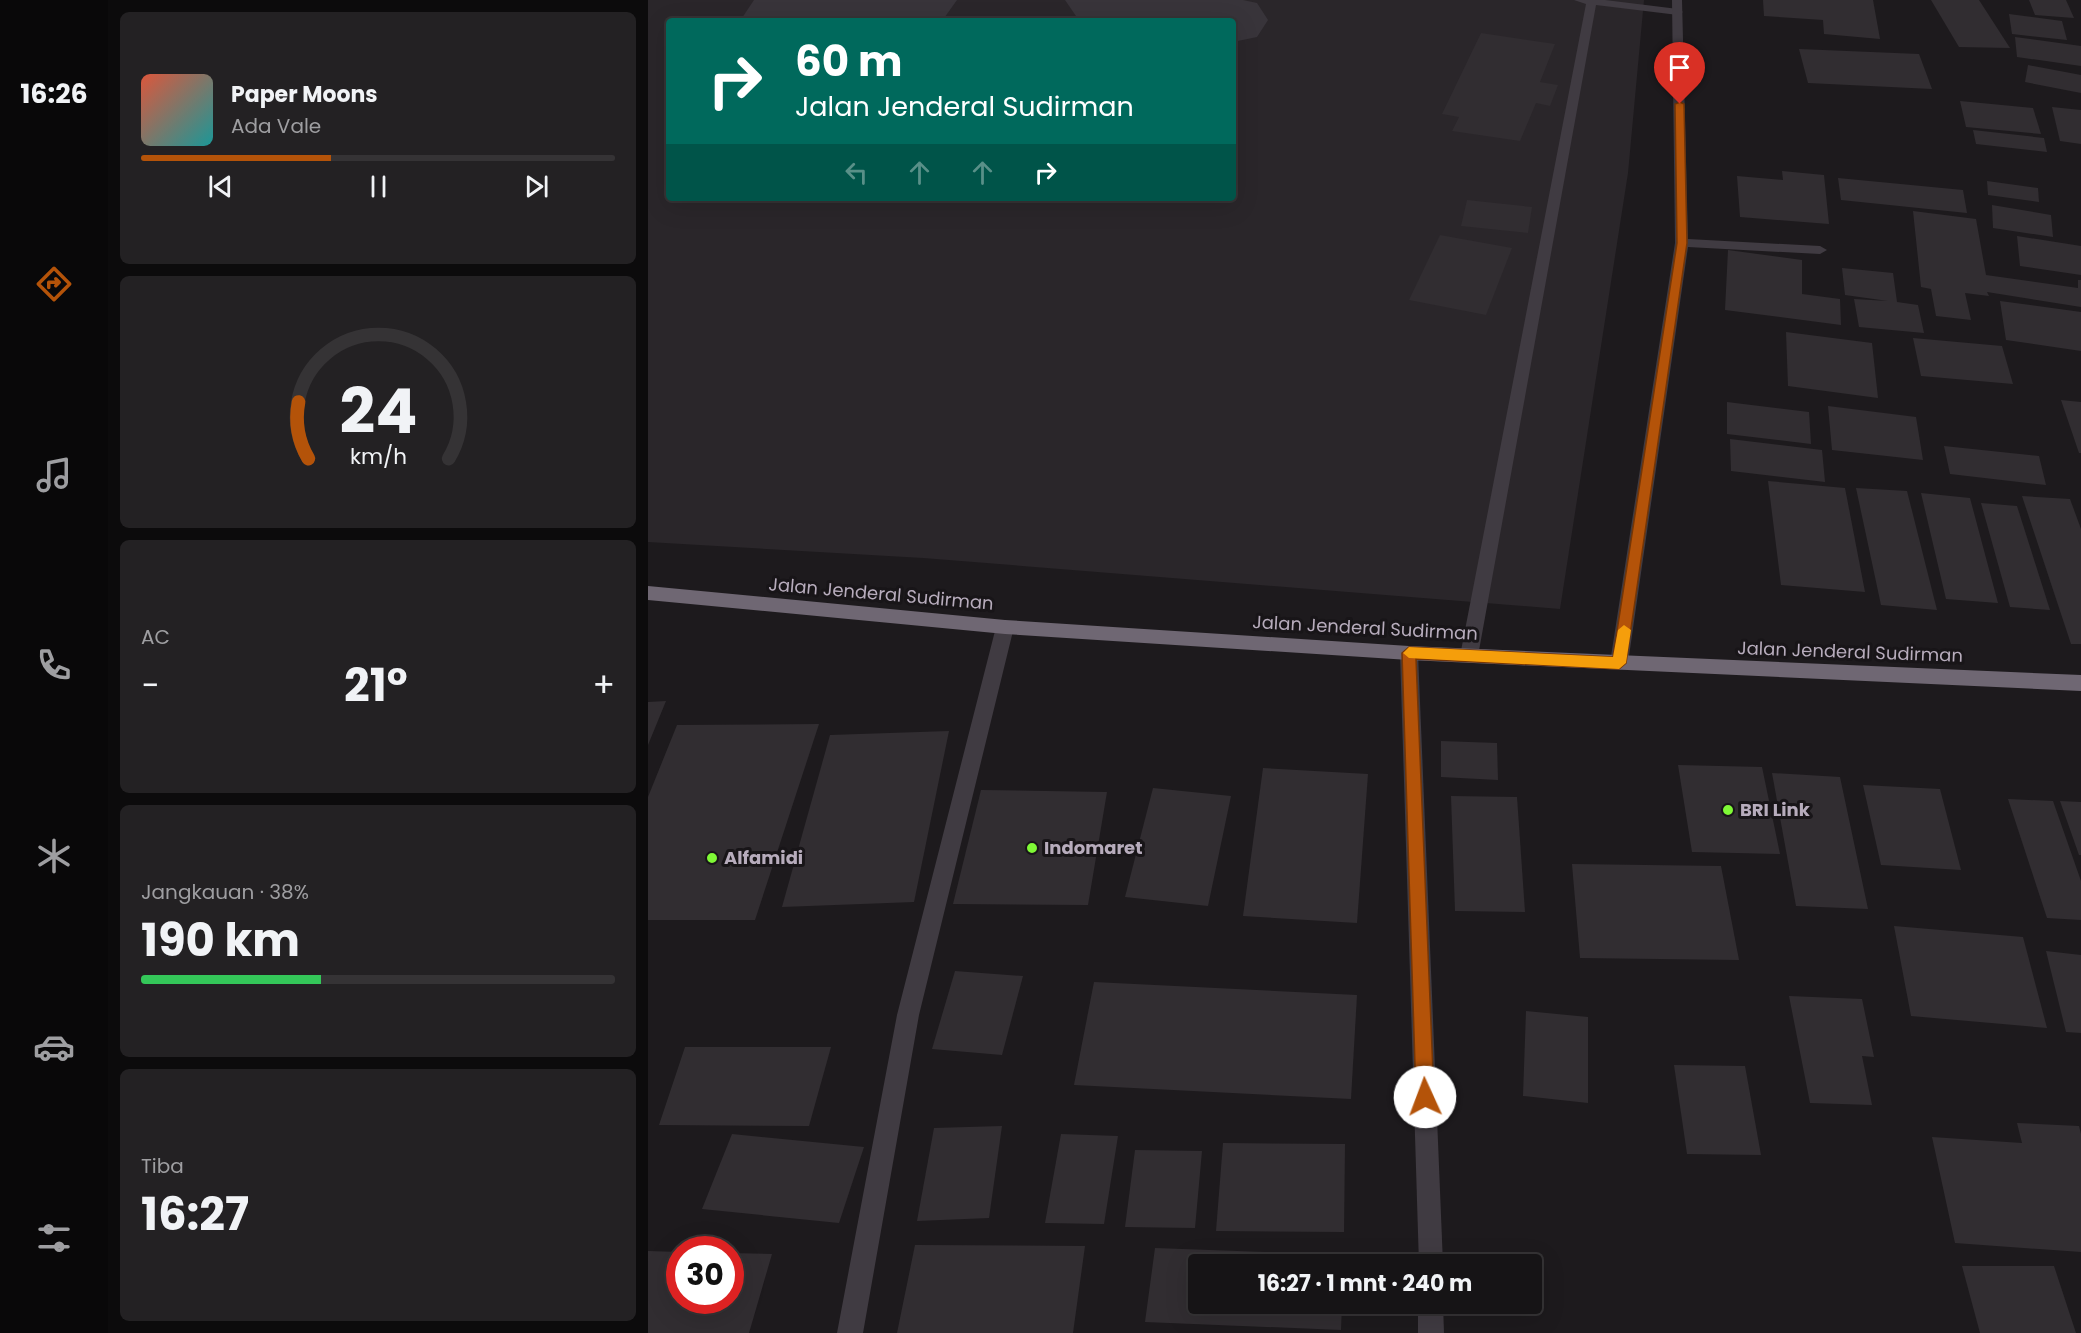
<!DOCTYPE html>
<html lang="id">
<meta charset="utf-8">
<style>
:root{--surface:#161416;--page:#232123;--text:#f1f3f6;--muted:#9e9ea1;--line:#353335;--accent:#b45309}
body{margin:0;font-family:Poppins,sans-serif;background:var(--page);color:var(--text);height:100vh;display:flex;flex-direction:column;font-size:22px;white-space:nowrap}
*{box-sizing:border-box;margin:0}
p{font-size:20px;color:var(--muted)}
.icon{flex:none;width:33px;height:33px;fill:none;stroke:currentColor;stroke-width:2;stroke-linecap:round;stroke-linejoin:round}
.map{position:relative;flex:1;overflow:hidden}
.details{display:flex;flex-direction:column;gap:12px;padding:12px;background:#0c0b0c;width:540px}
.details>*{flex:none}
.banner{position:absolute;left:18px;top:18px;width:570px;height:183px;border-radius:6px;box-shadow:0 6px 24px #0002,0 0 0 2px var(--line);background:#00695c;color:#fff;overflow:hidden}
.speed{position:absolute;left:18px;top:1236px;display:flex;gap:12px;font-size:30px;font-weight:700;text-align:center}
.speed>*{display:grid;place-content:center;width:78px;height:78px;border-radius:50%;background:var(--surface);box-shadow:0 6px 24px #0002,0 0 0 2px var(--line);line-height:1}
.speed .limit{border:9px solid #d22;background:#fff;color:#111}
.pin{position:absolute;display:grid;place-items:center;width:51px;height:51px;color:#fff;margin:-62px -26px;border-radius:50% 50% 50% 0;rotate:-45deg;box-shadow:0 0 6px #0007}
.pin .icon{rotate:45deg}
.me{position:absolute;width:66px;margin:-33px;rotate:358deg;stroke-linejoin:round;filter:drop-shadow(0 0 4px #0008)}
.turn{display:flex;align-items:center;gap:21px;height:126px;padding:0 30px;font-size:27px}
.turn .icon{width:78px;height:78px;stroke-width:2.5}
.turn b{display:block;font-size:42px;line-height:51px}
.lanes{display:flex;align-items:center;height:57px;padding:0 30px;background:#0003;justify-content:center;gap:30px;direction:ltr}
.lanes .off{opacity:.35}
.big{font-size:45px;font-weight:700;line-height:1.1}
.details .tile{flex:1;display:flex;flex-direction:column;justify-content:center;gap:9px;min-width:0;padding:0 21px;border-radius:9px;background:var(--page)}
.details .dial{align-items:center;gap:0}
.dial svg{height:156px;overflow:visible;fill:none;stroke:var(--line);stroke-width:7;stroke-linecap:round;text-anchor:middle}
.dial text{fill:var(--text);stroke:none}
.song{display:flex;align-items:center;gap:18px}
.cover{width:72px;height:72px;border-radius:9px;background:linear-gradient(135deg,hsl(10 70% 55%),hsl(180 70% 35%))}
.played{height:6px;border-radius:3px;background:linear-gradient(90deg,var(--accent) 40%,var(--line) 40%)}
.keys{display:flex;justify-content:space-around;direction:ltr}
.heat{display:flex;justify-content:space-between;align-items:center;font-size:33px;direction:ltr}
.charge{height:9px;border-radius:4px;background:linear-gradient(90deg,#34c759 38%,var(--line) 0)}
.trip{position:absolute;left:540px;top:1254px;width:354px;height:60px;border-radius:6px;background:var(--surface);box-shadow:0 6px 24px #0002,0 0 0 2px var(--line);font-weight:700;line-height:60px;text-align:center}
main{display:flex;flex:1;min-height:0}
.dock{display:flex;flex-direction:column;width:108px;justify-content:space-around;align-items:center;background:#090809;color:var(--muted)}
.dock .icon{width:42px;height:42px}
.dock .on{color:var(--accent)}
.dock b{font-size:27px;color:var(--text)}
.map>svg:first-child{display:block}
.built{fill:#2a262a;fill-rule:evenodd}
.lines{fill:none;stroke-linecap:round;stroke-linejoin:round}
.taxiway{fill:#38343a;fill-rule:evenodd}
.runway{fill:#38343a;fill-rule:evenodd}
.building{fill:#312d31}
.lane{fill:#403b42;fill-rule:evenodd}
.street{fill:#403b42;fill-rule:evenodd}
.highway{fill:#6f6773;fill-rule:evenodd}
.route{fill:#b45309;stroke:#753606;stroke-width:1.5}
.slow{fill:#f59e0b}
.poi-dot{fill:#7ff936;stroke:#181518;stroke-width:2}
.labels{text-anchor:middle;stroke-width:6;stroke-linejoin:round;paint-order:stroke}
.street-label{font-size:18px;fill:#b7acbc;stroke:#181518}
.poi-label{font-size:18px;font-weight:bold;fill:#b7acbc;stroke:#181518;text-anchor:start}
</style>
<main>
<nav class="dock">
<b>16:26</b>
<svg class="icon on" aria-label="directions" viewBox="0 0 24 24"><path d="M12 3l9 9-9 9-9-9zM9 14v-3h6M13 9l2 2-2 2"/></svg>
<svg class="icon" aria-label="music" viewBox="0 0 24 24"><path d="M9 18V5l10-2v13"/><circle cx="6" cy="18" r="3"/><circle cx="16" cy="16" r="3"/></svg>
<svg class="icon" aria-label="phone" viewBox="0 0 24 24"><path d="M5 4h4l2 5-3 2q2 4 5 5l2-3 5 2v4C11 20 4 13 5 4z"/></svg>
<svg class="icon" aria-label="climate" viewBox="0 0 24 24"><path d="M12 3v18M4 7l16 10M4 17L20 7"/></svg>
<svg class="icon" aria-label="car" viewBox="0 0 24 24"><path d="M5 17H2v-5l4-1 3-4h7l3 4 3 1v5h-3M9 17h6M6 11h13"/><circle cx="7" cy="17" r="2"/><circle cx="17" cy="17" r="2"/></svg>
<svg class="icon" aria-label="filters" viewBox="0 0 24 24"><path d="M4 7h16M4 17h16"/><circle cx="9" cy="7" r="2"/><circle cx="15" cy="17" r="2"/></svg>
</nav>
<section class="details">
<div class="tile">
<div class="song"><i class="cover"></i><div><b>Paper Moons</b><p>Ada Vale</p></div></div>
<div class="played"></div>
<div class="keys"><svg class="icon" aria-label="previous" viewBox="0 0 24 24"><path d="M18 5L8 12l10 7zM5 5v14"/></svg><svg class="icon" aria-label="pause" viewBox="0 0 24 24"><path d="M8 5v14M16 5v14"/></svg><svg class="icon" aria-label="next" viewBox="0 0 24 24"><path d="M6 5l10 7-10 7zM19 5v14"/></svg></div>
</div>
<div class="tile dial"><svg viewBox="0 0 100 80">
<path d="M14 69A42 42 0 1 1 86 69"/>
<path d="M14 69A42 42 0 0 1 9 40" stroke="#b45309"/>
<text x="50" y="56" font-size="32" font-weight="700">24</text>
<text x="50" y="72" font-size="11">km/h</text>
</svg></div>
<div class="tile"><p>AC</p>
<div class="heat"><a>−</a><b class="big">21°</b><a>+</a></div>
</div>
<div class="tile"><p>Jangkauan · 38%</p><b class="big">190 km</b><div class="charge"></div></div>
<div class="tile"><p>Tiba</p><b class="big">16:27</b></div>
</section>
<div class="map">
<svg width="1433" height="1333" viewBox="0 0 1433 1333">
<rect width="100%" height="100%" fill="#1d1a1d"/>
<!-- built -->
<path class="built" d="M0,0h996l-16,173 -68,436 -637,-51 -275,-16zM21,21h564v177h-564z"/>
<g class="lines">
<!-- taxiway -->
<path class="taxiway" d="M417,0h178l14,3 11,17 -11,17 -24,5v-21h-138l-19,-5z"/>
<!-- runway -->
<path class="runway" d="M106,0h203l-15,21h-202z"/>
</g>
<!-- building -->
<g class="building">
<path d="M1115,0h110l7,39 -56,-5 -1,-14 -59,-4z"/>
<path d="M1283,0h48l31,48 -51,-1z"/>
<path d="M1381,0h37l8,18 -39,-3z"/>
<path d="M1361,14l53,7 5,19 -55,-6z"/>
<path d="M833,33l74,11 -15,38 18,3 -8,21 -14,-3 -16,38 -68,-10 7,-14 -17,-3z"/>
<path d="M1367,37l66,9v20l-64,-9z"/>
<path d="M1151,49l120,5 13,35 -124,-6z"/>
<path d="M1380,65l53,10v18l-56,-11z"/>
<path d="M1312,101l73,7 8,26 -75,-7z"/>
<path d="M1404,107l29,3v34l-21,-3z"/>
<path d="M1325,130l71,8 3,14 -71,-8z"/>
<path d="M1134,171l42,4 5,49 -89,-7 -3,-41 46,4z"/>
<path d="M1190,178l125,12 4,23 -126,-13z"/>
<path d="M1339,181l51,7 1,14 -51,-7z"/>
<path d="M819,200l65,7 -4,26 -67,-7z"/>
<path d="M1344,205l59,10 2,22 -60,-9z"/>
<path d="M1265,211l63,8 10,56 92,13v-8h3v27l-94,-15 2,4 -24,-3 6,27 -35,-4 -5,-27 -10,-2z"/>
<path d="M792,235l72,13 -26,67 -77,-15z"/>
<path d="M1369,236l64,10v29l-61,-9z"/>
<path d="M1080,250l74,10v34l38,5 1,26 -116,-15z"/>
<path d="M1194,268l51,5 4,29 21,3 6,28 -65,-6 -5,-28 34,2 -43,-6z"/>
<path d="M1352,301l81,11v39l-75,-11z"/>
<path d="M1138,332l86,11 6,55 -90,-12z"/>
<path d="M1265,338l89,8 11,38 -92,-8z"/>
<path d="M1413,400l20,2v51h-2z"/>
<path d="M1079,402l82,10 2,32 -84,-10z"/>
<path d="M1180,406l88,11 7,43 -91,-10z"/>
<path d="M1082,439l92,11 3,32 -94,-11z"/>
<path d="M1296,446l95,10 7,29 -96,-11z"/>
<path d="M1120,481l77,7 20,104 -84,-7z"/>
<path d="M1208,488l51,3 30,119 -56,-5z"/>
<path d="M1273,493l49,5 28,105 -52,-4z"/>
<path d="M1374,496l48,3 11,30v115h-10z"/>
<path d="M1333,503l36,3 33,104 -40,-3z"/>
<path d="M18,701l-18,44v-43z"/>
<path d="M171,724l-64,196h-107v-123l29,-72z"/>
<path d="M301,731l-35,171 -132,5 48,-172z"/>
<path d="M793,741l56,2 1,37 -57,-3z"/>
<path d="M1030,765l84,2 18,87 -88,-2z"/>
<path d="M615,768l105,6 -11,149 -114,-7z"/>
<path d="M1124,773l68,4 28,132 -72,-3z"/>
<path d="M1215,785l77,4 21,81 -80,-5z"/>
<path d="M505,788l78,8 -23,110 -83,-9z"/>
<path d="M333,790l126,2 -19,113 -135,-1z"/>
<path d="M803,796l66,1 8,115 -70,-1z"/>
<path d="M1360,799l45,2 28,80v39l-34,-2z"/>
<path d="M1412,801l21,1v53h-2z"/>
<path d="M924,864l149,2 18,94 -159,-2z"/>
<path d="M1246,926l129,11 24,91 -136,-12z"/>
<path d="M1398,951l35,4v78l-15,-1z"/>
<path d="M307,971l68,5 -21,79 -70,-6z"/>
<path d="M446,982l263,13 -6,104 -277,-14z"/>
<path d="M1141,996l73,3 12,58 -12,-1 10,49 -62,-2z"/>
<path d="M878,1011l62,6v86l-65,-7z"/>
<path d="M37,1047h146l-22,79 -150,-1z"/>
<path d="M1026,1065l71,1 16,89 -74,-1z"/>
<path d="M1369,1123l62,3 2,8v118l-126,-9 -23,-106 90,6z"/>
<path d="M354,1126l-13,92 -72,3 17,-93z"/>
<path d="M84,1134l132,13 -25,76 -137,-14z"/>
<path d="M413,1134l57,2 -14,88 -59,-1z"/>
<path d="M575,1143l122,1 -1,88 -128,-1z"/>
<path d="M487,1150l67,1 -7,77 -70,-1z"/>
<path d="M267,1245l170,1 -12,87h-176z"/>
<path d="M507,1248l189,7 -1,9h-145v40h144l-1,26 -196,-8z"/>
<path d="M0,1251l32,1v48h50v-47l42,1 -23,79h-101z"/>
<path d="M1314,1266h92l22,67h-96z"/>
</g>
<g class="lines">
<!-- lane -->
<path class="lane" d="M926,0h31l73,9 5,3 -5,3 -82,-10 -118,651 -3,5 -6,2 -6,-2 -3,-5 126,-652z"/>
<!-- street -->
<g class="street">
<path d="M1024,0h10l6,239 132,7 7,4 -7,4 -132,-7 -60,416 -3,5 -6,2 -6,-2 -3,-5 65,-420z"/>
<path d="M357,620l6,2 3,5 -95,388 -56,318h-26l60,-318 99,-388 3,-5z"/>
<path d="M761,646l6,2 3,5 25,611h-24l-19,-611 3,-5z"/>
<path d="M770,1304h25l1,29h-26z"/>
</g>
<!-- highway -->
<path class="highway" d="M0,586l357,34 404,26 672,29v16l-672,-31 -404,-26 -357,-34z"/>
</g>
<!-- route -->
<path class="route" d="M1032,102l4,2 3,139 -61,420 -7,6 -203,-10 18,438 -3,6 -6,3 -6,-3 -3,-6 -14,-444 7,-6 204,10 64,-414 -2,-139z"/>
<!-- slow -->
<path class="slow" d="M976,625l7,5 -5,33 -7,6 -210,-11 -6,-5 6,-6 204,10 5,-27z"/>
<!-- markers -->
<g class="poi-dot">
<circle cx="1080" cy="810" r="6"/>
<circle cx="384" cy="848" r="6"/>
<circle cx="64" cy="858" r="6"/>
</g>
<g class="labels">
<!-- street labels -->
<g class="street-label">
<text transform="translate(233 594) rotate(5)" y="6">Jalan Jenderal Sudirman</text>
<text transform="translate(717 628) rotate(3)" y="6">Jalan Jenderal Sudirman</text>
<text transform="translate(1202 652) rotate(2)" y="6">Jalan Jenderal Sudirman</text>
</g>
<!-- poi labels -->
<g class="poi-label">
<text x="1092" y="816">BRI Link</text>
<text x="396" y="854">Indomaret</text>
<text x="76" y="864">Alfamidi</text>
</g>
</g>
</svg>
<div class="speed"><div class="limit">30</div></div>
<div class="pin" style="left:1032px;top:104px;background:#d93025"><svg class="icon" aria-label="arrive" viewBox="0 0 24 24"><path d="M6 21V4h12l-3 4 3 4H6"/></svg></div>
<svg class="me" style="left:777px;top:1097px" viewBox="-20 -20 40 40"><circle r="19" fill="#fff"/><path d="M0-13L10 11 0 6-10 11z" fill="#b45309"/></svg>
<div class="trip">16:27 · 1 mnt · 240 m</div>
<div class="banner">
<div class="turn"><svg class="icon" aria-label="right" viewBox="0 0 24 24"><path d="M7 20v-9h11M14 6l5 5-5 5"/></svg><div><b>60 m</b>Jalan Jenderal Sudirman</div></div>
<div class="lanes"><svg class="icon off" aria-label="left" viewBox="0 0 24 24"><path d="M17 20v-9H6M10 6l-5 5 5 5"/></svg><svg class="icon off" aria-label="ahead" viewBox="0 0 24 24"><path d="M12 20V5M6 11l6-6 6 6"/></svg><svg class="icon off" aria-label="ahead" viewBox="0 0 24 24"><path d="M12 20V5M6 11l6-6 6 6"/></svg><svg class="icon" aria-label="right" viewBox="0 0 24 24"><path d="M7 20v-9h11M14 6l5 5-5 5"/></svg></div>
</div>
</div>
</main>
